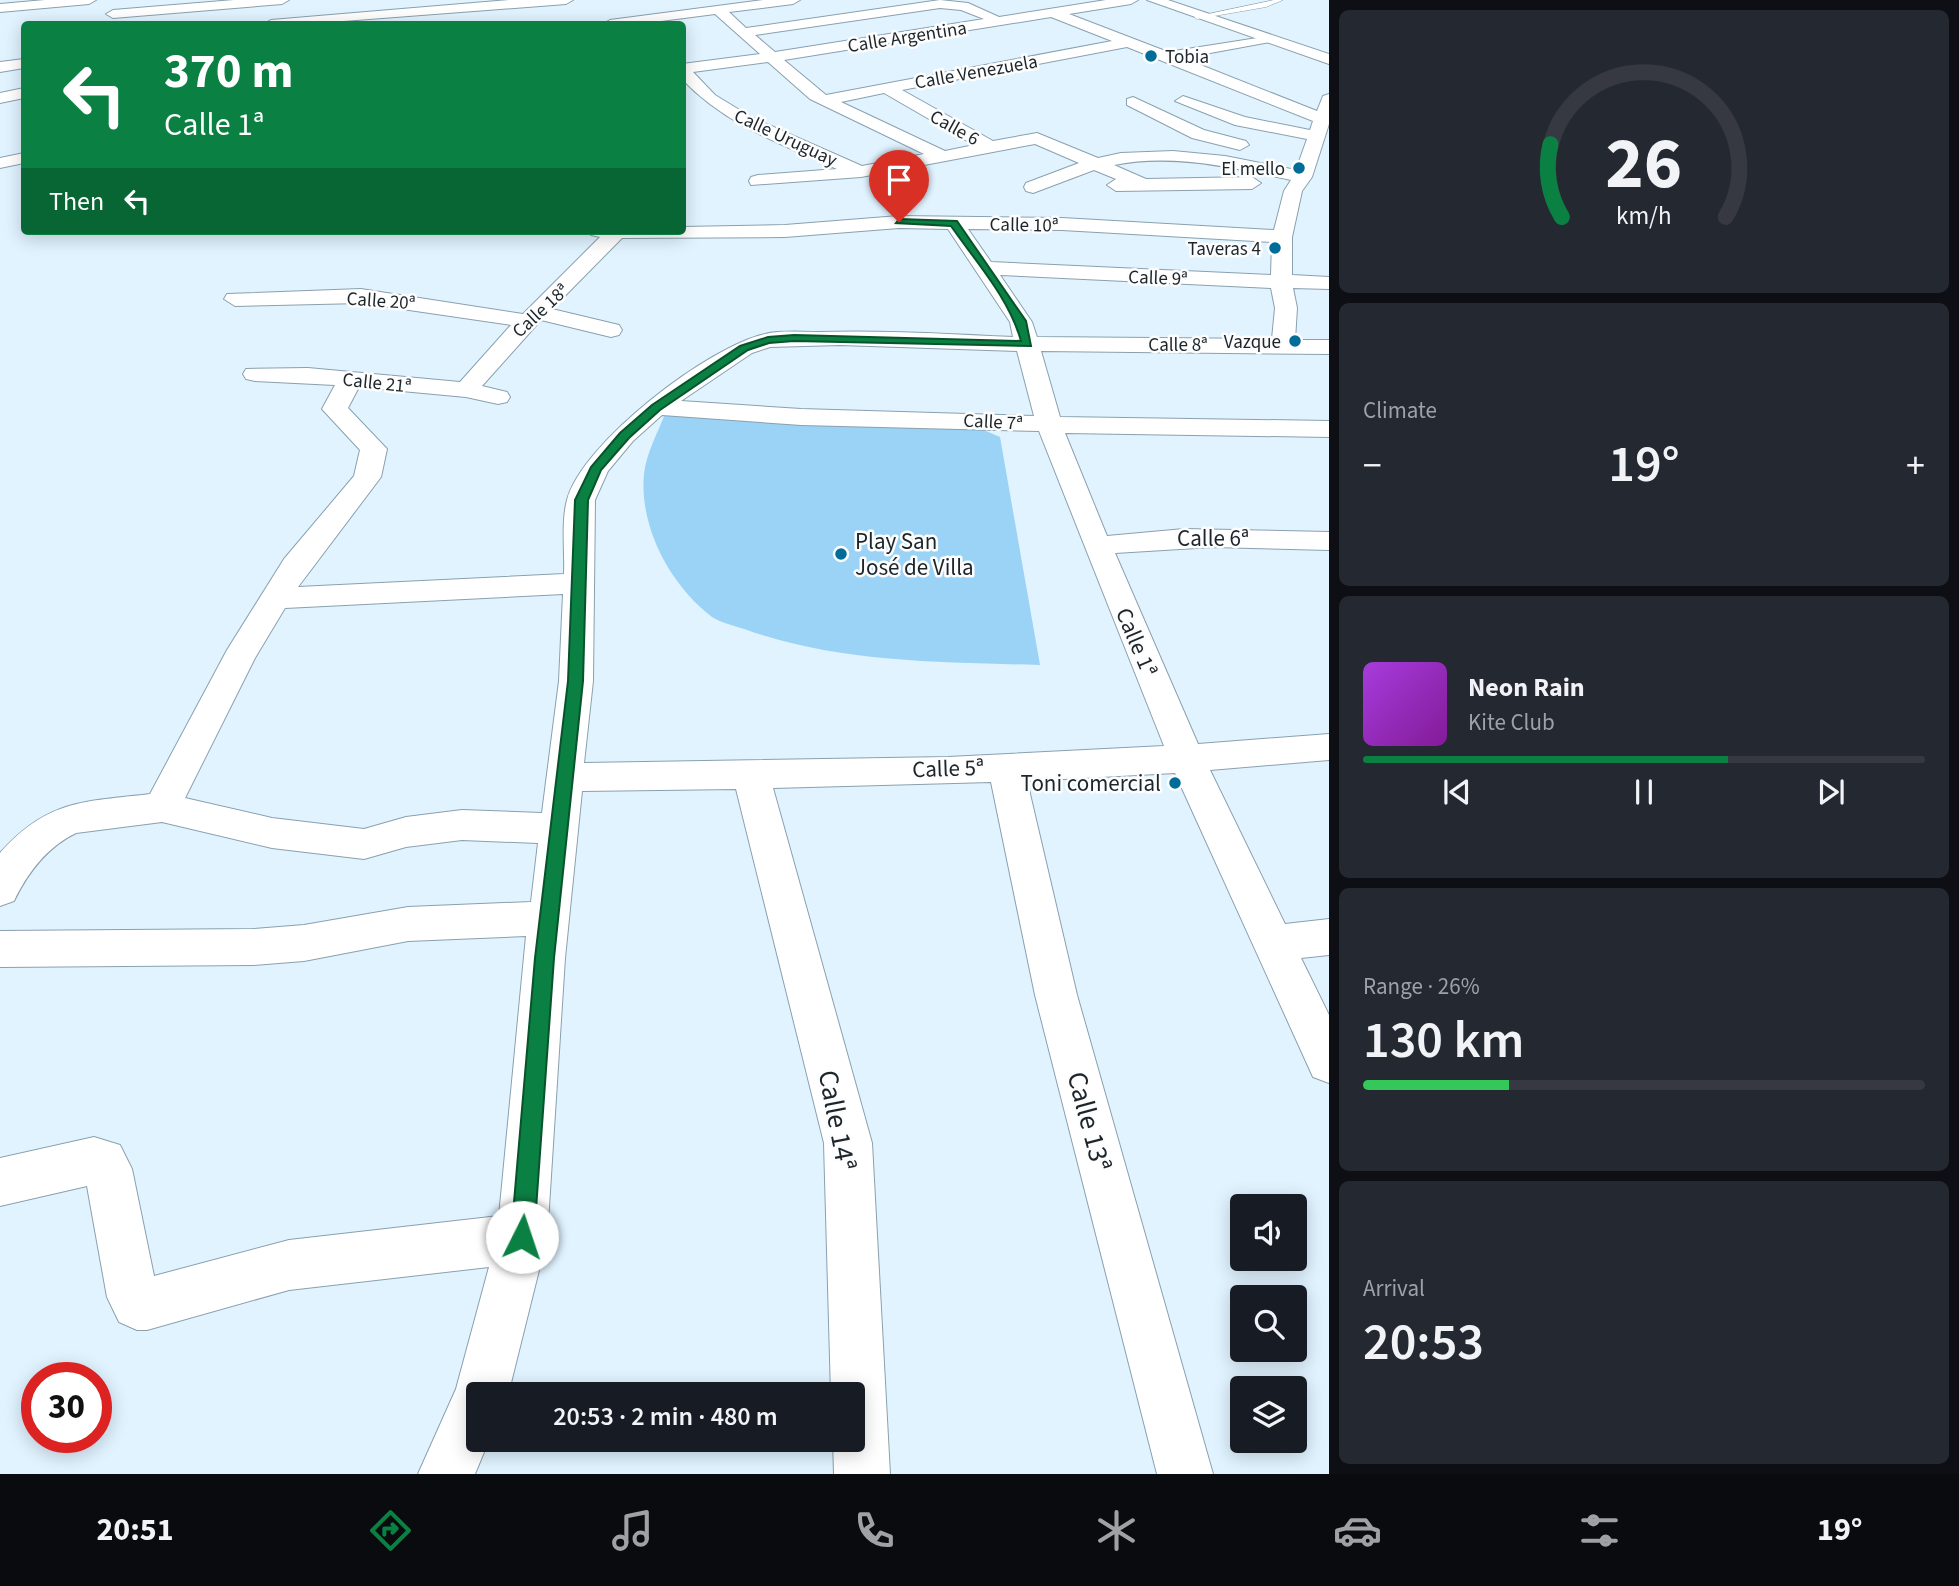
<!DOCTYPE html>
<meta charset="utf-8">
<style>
:root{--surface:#171b24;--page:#242831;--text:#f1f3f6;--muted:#9ea1a6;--line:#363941;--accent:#0b8043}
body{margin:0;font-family:"Source Sans 3",sans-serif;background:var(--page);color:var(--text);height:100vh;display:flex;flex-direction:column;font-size:26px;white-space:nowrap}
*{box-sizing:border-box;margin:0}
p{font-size:23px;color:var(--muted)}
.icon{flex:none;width:38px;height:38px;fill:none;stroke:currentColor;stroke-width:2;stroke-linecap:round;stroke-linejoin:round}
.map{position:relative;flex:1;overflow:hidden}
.sheet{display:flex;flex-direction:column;gap:10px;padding:10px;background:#0d0f14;width:630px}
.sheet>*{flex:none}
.banner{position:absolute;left:21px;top:21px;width:665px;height:214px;border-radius:7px;box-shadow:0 4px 18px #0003;background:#0b8043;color:#fff;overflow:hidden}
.fabs{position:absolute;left:1230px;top:1194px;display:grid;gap:14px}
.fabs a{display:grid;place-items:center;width:77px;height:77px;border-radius:7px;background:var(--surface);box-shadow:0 4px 18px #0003;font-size:35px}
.speed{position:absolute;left:21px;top:1362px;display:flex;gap:14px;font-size:35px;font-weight:700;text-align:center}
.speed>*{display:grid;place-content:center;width:91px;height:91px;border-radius:50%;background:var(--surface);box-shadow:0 4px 18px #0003;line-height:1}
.speed .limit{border:10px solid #d22;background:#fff;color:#111}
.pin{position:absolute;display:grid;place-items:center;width:60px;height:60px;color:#fff;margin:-72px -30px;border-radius:50% 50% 50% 0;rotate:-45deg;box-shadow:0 0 7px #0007}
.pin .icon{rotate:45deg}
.me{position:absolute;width:77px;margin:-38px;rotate:4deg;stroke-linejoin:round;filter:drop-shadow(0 0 5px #0008)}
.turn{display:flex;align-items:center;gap:24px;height:147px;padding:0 28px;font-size:32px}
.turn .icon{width:91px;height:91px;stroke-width:2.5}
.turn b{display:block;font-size:49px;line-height:60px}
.then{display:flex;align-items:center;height:66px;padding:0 28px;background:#0003;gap:14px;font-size:26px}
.big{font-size:52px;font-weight:600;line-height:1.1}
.sheet .card{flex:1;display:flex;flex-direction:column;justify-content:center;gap:10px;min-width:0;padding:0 24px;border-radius:10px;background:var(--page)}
.sheet .dial{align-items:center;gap:0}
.dial svg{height:182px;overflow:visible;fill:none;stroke:var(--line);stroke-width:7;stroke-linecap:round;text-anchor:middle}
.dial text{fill:var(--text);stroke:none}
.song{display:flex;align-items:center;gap:21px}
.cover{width:84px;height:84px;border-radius:10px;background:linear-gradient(135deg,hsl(280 70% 55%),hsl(290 70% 35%))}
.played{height:7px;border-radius:4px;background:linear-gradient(90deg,var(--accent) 65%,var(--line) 65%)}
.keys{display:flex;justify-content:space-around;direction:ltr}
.heat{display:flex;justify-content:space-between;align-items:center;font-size:38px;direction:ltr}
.charge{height:10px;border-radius:5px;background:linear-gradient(90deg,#34c759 26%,var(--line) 0)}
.trip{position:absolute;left:466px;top:1382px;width:399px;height:70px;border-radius:7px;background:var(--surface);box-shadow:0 4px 18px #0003;font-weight:600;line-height:70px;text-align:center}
.menu{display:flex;height:112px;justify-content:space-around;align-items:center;background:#090b0e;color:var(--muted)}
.menu .icon{width:49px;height:49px}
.menu .selected{color:var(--accent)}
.menu b{font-size:32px;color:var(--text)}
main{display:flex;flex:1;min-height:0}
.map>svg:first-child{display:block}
.green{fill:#9bd3f6}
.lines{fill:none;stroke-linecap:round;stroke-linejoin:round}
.lane-casing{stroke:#8aa0ae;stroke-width:1}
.street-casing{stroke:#8aa0ae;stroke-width:2}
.primary-casing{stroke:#8aa0ae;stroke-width:2}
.lane{fill:#fff;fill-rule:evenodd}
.street{fill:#fff;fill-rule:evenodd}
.primary{fill:#fff;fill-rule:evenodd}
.route{fill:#0b8043;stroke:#07532c;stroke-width:2}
.poi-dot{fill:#006c98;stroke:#fdfdfd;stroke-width:2.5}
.labels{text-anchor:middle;stroke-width:5;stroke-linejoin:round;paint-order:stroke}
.far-street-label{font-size:19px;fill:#1c252a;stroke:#fdfdfd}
.far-poi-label{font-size:19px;fill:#1c252a;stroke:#fdfdfd;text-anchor:end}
.street-label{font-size:23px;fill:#1c252a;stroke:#fdfdfd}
.poi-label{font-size:23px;fill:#1c252a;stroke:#fdfdfd;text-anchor:start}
.near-street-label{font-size:28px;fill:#1c252a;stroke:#fdfdfd}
</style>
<main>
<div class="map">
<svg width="1329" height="1474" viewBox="0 0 1329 1474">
<rect width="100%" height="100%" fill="#e0f3ff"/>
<!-- green -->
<path class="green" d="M665,414l314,14 21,9 40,228c-98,-3 -199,-2 -293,-35 -11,-4 -26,-7 -35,-13 -42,-32 -73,-90 -68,-143 2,-20 14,-42 21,-60z"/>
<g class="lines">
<defs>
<path id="lane" d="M1274,0h9l-17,7 -69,12 -3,-2z"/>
<g id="street">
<path d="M45,0h51l-7,4 -89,8v-8z"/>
<path d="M234,0h55l-7,4 -169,14 -7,-4 7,-4z"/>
<path d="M509,0h64l-7,4 -262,20h-40l7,-4z"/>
<path d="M763,0h37l-7,4 -64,8 17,16 194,-28 28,3 31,14 107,-17h32l-7,4 -62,10 99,38 102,-16v6l-87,16 134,53 6,-15 6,-2v30l-17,53 -10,14 -10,46v38l37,2v12l-36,-1 4,20 -2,32h34v14l-288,-3 19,66 269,4v16l-264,-4 42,103 77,-7 145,3v18l-116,-3 -98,6 83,191 131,-10v26l-119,10 75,154 44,-5v36l-28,3 28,57v68l-16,-6 -138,-304 -148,8 50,214 136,479h-56l-122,-479 -44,-213 -218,6 99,355 18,331h-56l-1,-34h19v-45h-21l-7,-252 -88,-354 -154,2 -17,167 -18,280 -39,157h-30v45h11l-14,34h-57l38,-85 33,-122 -200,23 -142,40h-10l-18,-8 -12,-25 -20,-111 -87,20v-48l94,-21 26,8 12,24 22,107 135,-36 210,-24 27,-280 -118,5 -104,20 -51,4 -253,2v-36l253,-2 51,-4 104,-18 123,-5 7,-59 -76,-3 -56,7 -42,12 -92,-11 -110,-26 -86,11c-29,14 -48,39 -62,68l-14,5v-53c48,-54 84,-51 150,-59l77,-144 57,-91 70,-83 6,-26 -38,-41 13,-24 -80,-4 -9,-2 -3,-5 3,-5 62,-1 152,14 51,-57 -150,-22 -126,3 -11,-7 3,-5 134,-5 162,25 77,-77 -9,-2 -3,-4h94v-4l103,-2 114,-9 163,2 212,12 10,-39 7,-11c-57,-12 -118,-27 -177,-15l32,14 106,-2 9,6 -9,6 -136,2 -9,-6 9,-6 -22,-9 -61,23 -7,-2 -2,-4 2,-4 53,-20 -44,-19 -174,33 -110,8 -2,-4 2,-4 7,-2 79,-6c-56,-25 -113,-45 -155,-90v-15l78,-10 -45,-40 -77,10h-35l7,-4zM940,8l21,2 23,9 -209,33 -20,-17zM1051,17l61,24 -286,54 -42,-35zM1127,47l186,74 -3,9 -65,-13 -62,-21 -8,5 60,24 72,14 -11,31 -71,-14 -52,-5 -52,2 -23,5 -61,-25 -44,8 -91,-51zM768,62l42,37 114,55 -62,12 -111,-49 -36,-22 -22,-23zM884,93l90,52 -29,6 -104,-49zM899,228l49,1 62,93 3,15c-65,-3 -130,-7 -195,-5 -18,0 -37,-2 -53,2 -56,12 -183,109 -198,166 -6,22 -2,51 -3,74l-266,13 83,-110 6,-28 -39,-41 11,-21 107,10 32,7 9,-2 3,-5 -3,-5 -25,-6 59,-66 70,17 8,-2 3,-5 -3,-5 -67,-16 70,-71 163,-1zM968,229l94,1 210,12 -1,33 -280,-13zM1000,275l271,13 4,20 -3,31 -235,-2 -5,-15zM840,345l177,6 17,65 -233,-7 -120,-8 71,-48 18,-6zM662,415l139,10 238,6 125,315 -216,11 -364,6 9,-82 2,-181 13,-29 25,-30zM563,594l-4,87 -17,132 -80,-3 -56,7 -42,12 -92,-11 -87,-20 70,-140 30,-50z"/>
<path d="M24,59v9l-24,4v-10z"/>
<path d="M24,88v10l-24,5v-10z"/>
<path d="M1133,97l71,33 42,11 3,4 -9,5 -48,-12 -65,-33v-6z"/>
<path d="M24,153v10l-24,5v-10z"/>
</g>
<path id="primary" d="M1147,0h21l161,54v10z"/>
</defs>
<!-- lane casing -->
<use href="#lane" class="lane-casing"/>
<!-- street casing -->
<use href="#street" class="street-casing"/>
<!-- primary casing -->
<use href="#primary" class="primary-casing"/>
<!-- lane -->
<use href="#lane" class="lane"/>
<!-- street -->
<use href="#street" class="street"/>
<!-- primary -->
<use href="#primary" class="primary"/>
</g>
<!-- route -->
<path class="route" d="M899,219l58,2 69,100 5,25 -237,-5 -25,2 -21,7 -88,60 -31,28 -28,32 -13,30 -5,181 -29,277 -20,279 -4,8 -8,4 -8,-4 -3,-8 24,-279 33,-277 7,-181 16,-33 29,-34 32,-28 88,-59 28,-9 26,-2 227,6c-12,-43 -45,-79 -70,-115l-55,-3z"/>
<!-- markers -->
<g class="poi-dot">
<circle cx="1151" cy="56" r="7"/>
<circle cx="1299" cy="168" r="7"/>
<circle cx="1275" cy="248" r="7"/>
<circle cx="1295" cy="341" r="7"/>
<circle cx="841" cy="554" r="7"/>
<circle cx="1175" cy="783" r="7"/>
</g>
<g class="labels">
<!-- far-street labels -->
<g class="far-street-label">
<text transform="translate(907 36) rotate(-9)" y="7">Calle Argentina</text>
<text transform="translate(976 71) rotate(-10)" y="7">Calle Venezuela</text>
<text transform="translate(955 127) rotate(29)" y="7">Calle 6</text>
<text transform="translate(786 137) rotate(25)" y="7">Calle Uruguay</text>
<text transform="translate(1024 224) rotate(1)" y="7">Calle 10ª</text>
<text transform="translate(1158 277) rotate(2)" y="7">Calle 9ª</text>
<text transform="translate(381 300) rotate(4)" y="7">Calle 20ª</text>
<text transform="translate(540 310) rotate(-43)" y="7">Calle 18ª</text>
<text x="1178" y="351">Calle 8ª</text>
<text transform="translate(377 382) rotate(6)" y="7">Calle 21ª</text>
<text transform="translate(993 421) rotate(3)" y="7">Calle 7ª</text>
</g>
<!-- far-poi labels -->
<g class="far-poi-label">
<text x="1165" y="63" text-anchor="start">Tobia</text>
<text x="1285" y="175">El mello</text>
<text x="1261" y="255">Taveras 4</text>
<text x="1281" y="348">Vazque</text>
</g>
<!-- street labels -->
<g class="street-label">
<text x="1213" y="546">Calle 6ª</text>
<text transform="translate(1137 642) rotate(67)" y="8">Calle 1ª</text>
<text transform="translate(948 768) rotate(-2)" y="8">Calle 5ª</text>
</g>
<!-- poi labels -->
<g class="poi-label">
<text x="855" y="549">Play San<tspan x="855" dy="26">José de Villa</tspan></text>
<text x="1161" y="791" text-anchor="end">Toni comercial</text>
</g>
<!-- near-street labels -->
<g class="near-street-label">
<text transform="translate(838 1120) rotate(79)" y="10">Calle 14ª</text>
<text transform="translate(1090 1121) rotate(75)" y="10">Calle 13ª</text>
</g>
</g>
</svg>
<div class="fabs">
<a><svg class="icon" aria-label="sound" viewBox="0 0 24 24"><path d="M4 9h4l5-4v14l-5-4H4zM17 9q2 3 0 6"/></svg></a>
<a><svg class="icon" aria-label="search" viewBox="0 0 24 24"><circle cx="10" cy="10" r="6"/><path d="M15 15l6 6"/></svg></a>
<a><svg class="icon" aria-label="layers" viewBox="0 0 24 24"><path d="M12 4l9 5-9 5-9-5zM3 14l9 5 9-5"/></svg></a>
</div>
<div class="speed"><div class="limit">30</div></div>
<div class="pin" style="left:899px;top:222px;background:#d93025"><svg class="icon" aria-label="arrive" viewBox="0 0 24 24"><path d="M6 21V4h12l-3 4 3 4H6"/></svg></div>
<svg class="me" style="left:522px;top:1237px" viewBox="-20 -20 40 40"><circle r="19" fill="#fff"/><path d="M0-13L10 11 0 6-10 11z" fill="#0b8043"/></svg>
<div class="trip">20:53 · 2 min · 480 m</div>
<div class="banner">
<div class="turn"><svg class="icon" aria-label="left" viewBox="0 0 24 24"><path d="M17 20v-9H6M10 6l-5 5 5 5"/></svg><div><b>370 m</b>Calle 1ª</div></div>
<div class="then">Then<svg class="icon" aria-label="left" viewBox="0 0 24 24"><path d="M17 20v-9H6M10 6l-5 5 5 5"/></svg></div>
</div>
</div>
<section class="sheet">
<div class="card dial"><svg viewBox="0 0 100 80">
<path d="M14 69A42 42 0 1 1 86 69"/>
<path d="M14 69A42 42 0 0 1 9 37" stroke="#0b8043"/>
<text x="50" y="56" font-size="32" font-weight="700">26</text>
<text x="50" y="72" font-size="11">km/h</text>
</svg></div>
<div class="card"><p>Climate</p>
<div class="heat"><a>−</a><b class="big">19°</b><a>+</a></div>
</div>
<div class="card">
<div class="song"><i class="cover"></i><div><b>Neon Rain</b><p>Kite Club</p></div></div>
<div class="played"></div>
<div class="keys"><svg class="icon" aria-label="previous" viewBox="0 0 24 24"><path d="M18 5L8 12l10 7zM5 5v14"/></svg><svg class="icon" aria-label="pause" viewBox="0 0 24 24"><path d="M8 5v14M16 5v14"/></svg><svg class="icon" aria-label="next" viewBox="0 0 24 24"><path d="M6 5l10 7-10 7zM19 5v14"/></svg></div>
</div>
<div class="card"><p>Range · 26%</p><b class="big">130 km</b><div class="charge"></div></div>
<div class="card"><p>Arrival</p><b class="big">20:53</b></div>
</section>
</main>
<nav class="menu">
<b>20:51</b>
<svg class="icon selected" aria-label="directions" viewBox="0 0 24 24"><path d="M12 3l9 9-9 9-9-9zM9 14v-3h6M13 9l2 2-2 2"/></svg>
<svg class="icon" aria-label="music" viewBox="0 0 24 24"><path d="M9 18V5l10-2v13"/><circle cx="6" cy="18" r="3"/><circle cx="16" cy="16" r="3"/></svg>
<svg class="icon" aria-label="phone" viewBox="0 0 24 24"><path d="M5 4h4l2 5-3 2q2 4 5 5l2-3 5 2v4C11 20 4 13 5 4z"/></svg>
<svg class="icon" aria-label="climate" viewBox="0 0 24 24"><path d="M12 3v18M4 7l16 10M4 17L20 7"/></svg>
<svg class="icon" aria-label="car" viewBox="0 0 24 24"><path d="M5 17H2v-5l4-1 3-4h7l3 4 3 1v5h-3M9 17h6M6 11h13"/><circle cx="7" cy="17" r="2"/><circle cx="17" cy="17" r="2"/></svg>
<svg class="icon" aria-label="filters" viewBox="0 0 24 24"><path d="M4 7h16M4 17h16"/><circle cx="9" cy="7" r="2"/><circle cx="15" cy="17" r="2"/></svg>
<b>19°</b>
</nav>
